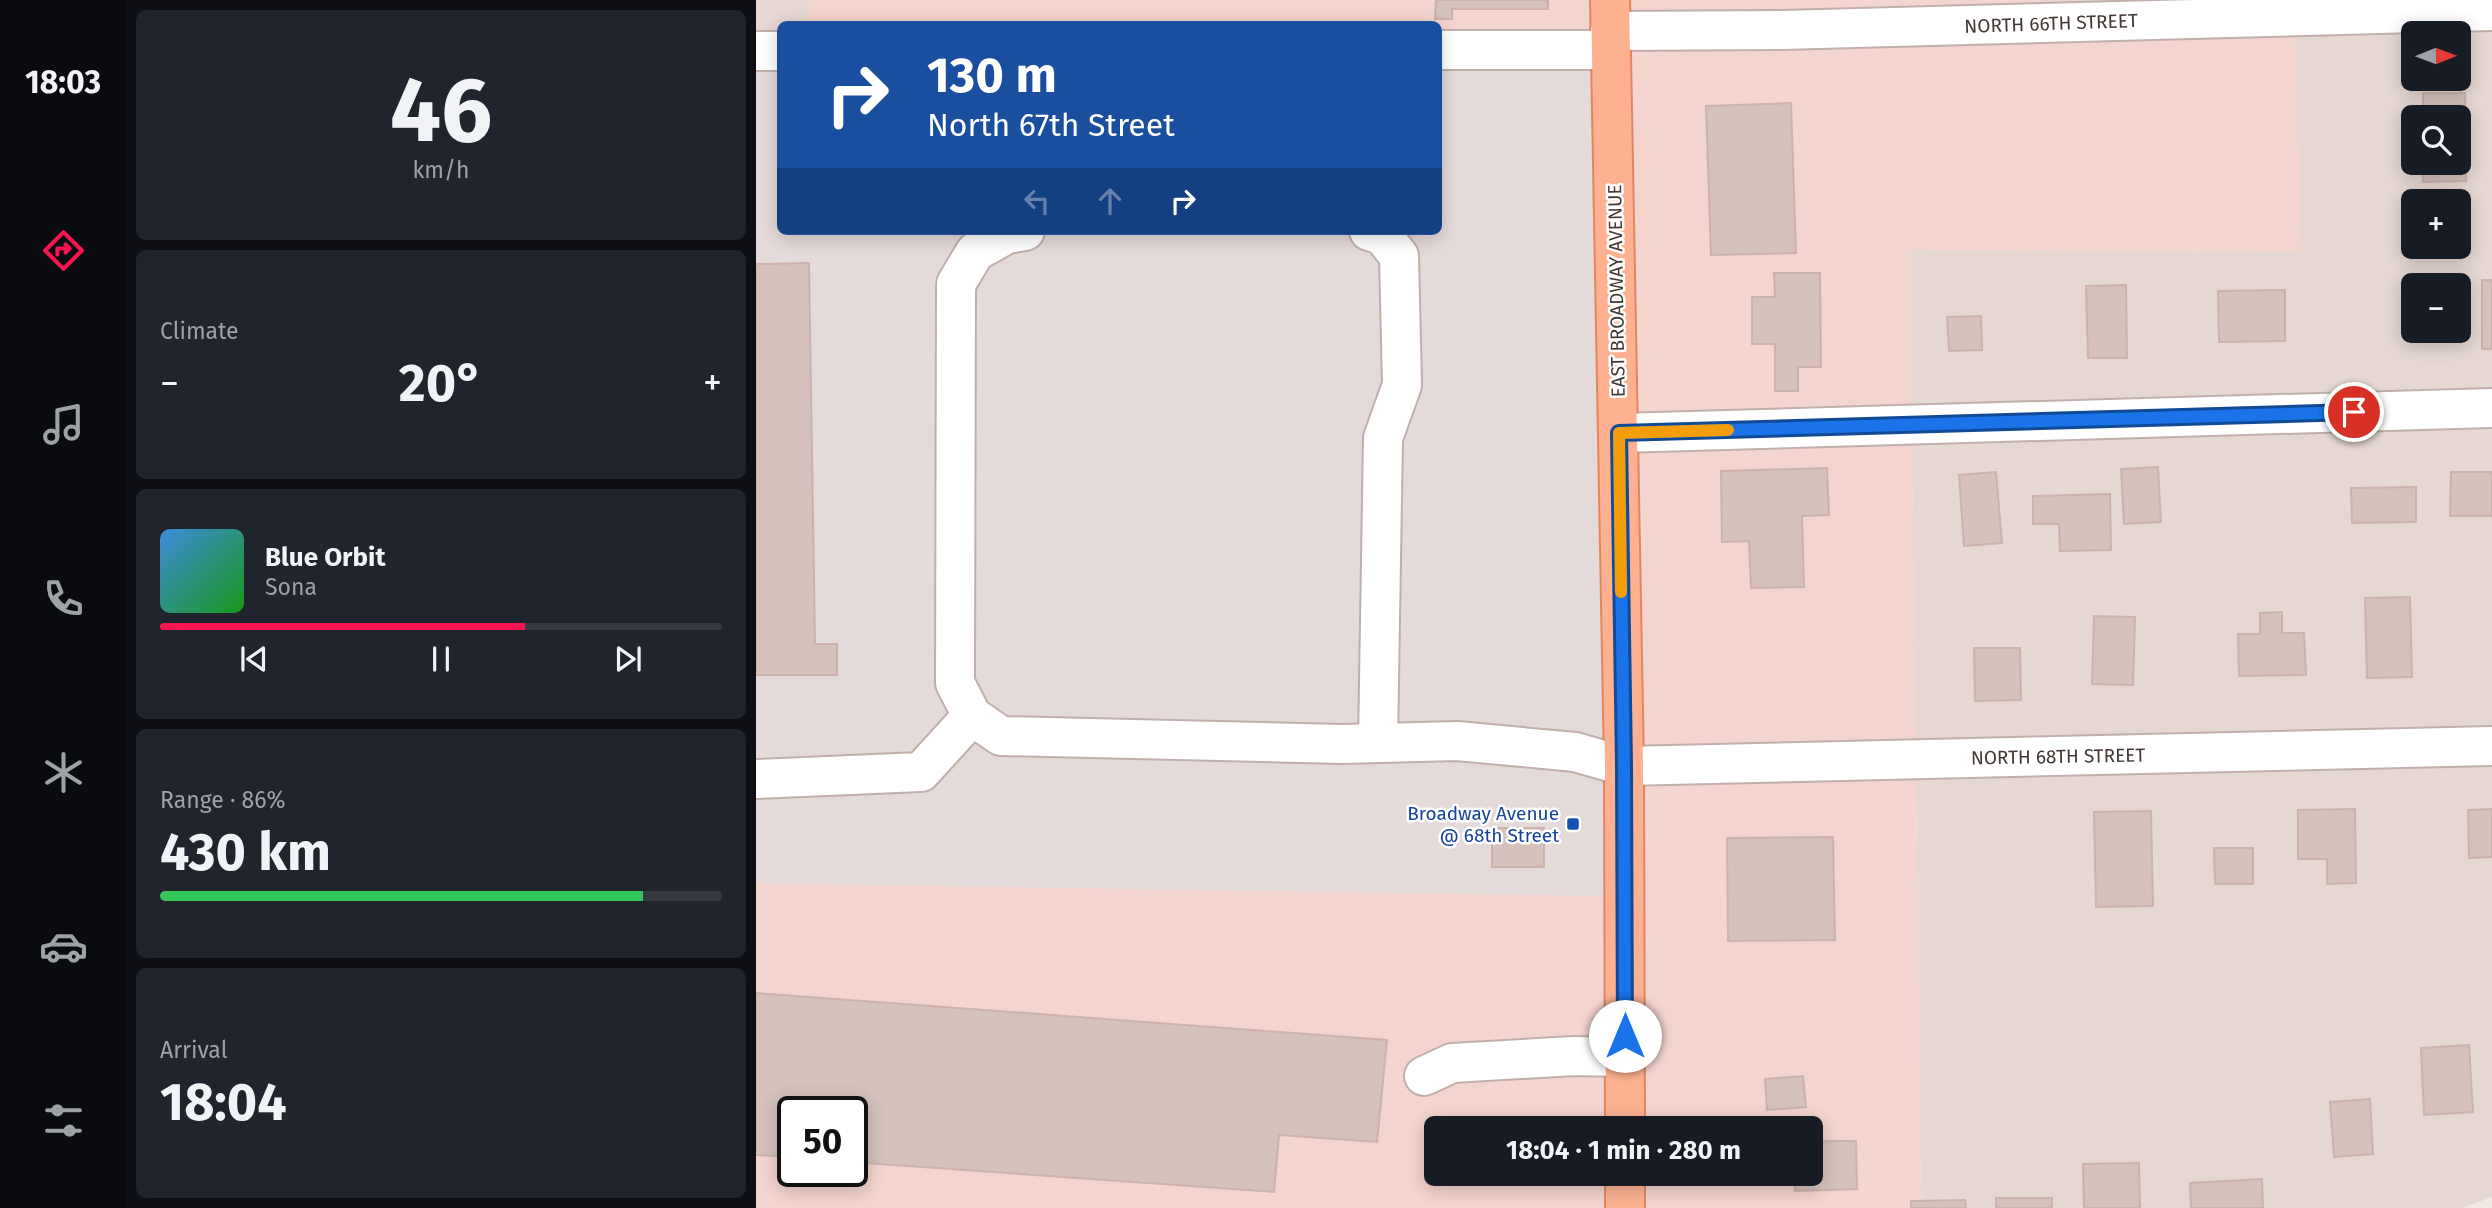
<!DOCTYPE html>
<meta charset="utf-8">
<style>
:root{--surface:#171b24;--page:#20242c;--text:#f1f3f6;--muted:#9ea1a6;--line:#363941;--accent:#f81552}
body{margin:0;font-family:"Fira Sans",sans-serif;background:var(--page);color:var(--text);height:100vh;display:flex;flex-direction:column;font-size:26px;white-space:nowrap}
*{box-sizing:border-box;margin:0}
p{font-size:23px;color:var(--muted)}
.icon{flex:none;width:38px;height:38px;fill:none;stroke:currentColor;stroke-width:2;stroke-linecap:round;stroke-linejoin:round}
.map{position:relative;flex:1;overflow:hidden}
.panel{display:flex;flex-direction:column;gap:10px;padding:10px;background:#0d0f14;width:630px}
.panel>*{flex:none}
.top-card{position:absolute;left:21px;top:21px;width:665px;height:214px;border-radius:10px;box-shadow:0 4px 18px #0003;background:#1a4fa0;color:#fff;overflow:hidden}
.needle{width:46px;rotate:89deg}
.tools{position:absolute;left:1645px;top:21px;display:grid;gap:14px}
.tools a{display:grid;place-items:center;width:70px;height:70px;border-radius:10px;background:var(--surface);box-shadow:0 4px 18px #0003;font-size:35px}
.speed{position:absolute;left:21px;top:1096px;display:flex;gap:14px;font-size:35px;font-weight:700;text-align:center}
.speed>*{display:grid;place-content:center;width:91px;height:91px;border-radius:50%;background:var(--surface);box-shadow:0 4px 18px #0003;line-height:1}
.speed .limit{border:4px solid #111;border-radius:10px;background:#fff;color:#111}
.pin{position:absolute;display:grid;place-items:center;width:60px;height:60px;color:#fff;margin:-30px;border:4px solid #fff;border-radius:50%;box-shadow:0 2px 7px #0007}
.me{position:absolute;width:77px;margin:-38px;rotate:0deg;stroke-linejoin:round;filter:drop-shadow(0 0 5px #0008)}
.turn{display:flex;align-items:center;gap:24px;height:147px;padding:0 35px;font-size:32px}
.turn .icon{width:91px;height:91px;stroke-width:2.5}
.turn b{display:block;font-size:49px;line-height:60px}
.lanes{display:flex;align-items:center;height:66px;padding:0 35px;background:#0003;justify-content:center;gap:35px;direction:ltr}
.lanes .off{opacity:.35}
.big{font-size:52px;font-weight:700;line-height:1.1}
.panel .widget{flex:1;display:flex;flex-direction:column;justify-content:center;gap:10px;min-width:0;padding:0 24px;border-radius:10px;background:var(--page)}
.panel .dial{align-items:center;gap:0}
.dial b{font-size:91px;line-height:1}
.song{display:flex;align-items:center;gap:21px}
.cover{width:84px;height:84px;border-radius:10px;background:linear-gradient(135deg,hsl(210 70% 55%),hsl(120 70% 35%))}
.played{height:7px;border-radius:4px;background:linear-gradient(90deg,var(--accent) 65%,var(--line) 65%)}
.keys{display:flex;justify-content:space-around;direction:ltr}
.heat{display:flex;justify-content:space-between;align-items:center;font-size:38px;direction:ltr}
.charge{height:10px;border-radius:5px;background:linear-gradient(90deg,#34c759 86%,var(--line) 0)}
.trip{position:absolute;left:668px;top:1116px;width:399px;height:70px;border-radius:10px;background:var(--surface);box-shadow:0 4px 18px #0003;font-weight:700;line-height:70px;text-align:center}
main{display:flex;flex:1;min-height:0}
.tabs{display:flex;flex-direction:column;width:126px;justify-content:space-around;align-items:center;background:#090b0e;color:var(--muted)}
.tabs .icon{width:49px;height:49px}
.tabs .active{color:var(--accent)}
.tabs b{font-size:32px;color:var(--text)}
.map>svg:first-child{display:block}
.residential{fill:#e6d7d2;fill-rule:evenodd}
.commercial{fill:#f4d4ce;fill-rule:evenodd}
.industrial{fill:#e4dad9}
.building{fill:#d6c1bc;stroke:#ceb3ad;stroke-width:2}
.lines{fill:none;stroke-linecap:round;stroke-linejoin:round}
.minor-casing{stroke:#c0afaa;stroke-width:42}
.major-casing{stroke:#e28662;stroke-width:42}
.minor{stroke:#fff;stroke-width:38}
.major{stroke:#fdb191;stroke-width:38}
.route-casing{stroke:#114b97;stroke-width:18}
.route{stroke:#1a73e8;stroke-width:12}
.slow{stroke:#f59e0b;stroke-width:12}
.transit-dot{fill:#1a4fb4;stroke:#fff;stroke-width:2.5}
.labels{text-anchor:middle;stroke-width:5;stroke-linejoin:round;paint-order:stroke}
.street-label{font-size:19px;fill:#443734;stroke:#fff}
.transit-label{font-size:19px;fill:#164399;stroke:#fff;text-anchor:end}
</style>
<main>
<nav class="tabs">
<b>18:03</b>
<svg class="icon active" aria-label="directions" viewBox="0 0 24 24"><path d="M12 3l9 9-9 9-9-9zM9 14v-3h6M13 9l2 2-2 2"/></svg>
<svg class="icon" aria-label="music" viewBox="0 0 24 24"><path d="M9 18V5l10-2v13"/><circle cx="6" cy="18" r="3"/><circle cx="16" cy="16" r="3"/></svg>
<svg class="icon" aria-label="phone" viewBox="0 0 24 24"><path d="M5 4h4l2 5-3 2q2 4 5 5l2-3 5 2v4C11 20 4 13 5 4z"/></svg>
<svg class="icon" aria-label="climate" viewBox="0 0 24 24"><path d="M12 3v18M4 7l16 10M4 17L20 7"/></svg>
<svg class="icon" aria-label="car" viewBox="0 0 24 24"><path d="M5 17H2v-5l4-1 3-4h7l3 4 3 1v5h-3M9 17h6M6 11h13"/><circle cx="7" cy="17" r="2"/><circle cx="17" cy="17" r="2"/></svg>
<svg class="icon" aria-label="filters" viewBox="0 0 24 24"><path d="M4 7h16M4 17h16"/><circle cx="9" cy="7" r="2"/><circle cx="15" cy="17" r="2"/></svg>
</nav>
<section class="panel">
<div class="widget dial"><b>46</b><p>km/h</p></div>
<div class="widget"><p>Climate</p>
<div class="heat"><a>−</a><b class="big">20°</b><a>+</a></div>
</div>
<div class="widget">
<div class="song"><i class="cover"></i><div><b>Blue Orbit</b><p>Sona</p></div></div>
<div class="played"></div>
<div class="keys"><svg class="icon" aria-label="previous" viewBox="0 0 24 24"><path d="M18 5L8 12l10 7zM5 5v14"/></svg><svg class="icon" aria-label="pause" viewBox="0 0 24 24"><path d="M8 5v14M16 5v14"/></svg><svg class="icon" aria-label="next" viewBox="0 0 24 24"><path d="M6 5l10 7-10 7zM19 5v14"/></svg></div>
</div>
<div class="widget"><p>Range · 86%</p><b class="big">430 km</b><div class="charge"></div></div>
<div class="widget"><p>Arrival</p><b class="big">18:04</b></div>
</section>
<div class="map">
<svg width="1736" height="1208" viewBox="0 0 1736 1208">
<rect width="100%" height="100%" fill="#f2e8e4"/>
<!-- residential -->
<g class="residential">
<path d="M0,0h51l2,24h-29v11h-24z"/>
<path d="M1286,0h245l-245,7z"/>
<path d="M1736,27v365l-581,15 -2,-157 392,2 -6,-219zM1657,33h46v46h-46zM1657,117h46v46h-46zM1657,201h46v46h-46zM1657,285h46v46h-46z"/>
<path d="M1736,425v304l-577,14 -3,-303z"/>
<path d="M1736,762v435l-30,11h-541l-5,-432z"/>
</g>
<!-- commercial -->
<g class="commercial">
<path d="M51,0h785v34h-153l-1,-10h-629z"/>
<path d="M873,0h413v7l-413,7z"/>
<path d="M1539,33l7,219 -392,-2 1,157 -274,9 -8,-369z"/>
<path d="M1156,440l3,303 -272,6 -6,-300z"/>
<path d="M1160,776l5,432h-278v-34h168v-45h-168v-347z"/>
<path d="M0,883l850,13v233h-169v45h169v34h-850zM37,1111h59v60h-59z"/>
</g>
<!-- industrial -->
<path class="industrial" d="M683,67h154l13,829 -850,-13v-815h24v163h658z"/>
<!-- building -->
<g class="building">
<path d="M680,0h112v9h-96v10h-17z"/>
<path d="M1667,93h42l1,88 -43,1v-19h36v-46h-36z"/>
<path d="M1035,103l5,150 -85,2 -5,-149z"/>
<path d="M53,263l6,381h22v31h-81v-411z"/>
<path d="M1018,273h46l1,94h-23v24h-23v-47h-23v-47h23z"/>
<rect x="1726" y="280" width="10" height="69"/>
<path d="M1370,285l1,73h-39l-2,-72z"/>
<path d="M1529,290v51l-66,1 -1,-51z"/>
<path d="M1225,316l1,34 -33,1 -2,-34z"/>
<path d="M1402,467l3,55 -37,2 -3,-55z"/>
<path d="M1071,468l2,47 -27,1 2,71 -53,1 -2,-47 -27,1 -1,-71z"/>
<path d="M1240,472l6,71 -38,3 -5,-71z"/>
<path d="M1695,472h41v44h-42z"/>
<path d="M1660,487v35l-64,1 -1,-35z"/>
<path d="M1354,494l1,56 -51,1 -1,-27h-26v-28z"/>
<path d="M1654,597l2,80 -45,1 -2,-80z"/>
<path d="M1526,612v21h22l2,42 -67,1 -1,-42h22v-21z"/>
<path d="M1338,616l41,1 -2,68 -41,-1z"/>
<path d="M1218,648h46l1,52 -46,1z"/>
<path d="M1599,809l1,74 -29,1v-25h-29v-49z"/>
<path d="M1736,809v48l-23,1 -1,-48z"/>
<path d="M1395,811l2,95 -57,1 -2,-95z"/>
<rect x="736" y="828" width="52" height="39"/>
<path d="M1077,837l2,103 -107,1 -1,-103z"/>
<path d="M1458,848h39v36h-38z"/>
<path d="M0,993l631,47 -10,102 -98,-7 -5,57 -422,-30v-51h-59v46l-37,-2z"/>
<path d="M1713,1045l4,67 -49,3 -3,-67z"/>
<path d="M1047,1076l3,31 -39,3 -2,-31z"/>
<path d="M1614,1099l3,55 -39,3 -4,-55z"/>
<path d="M1055,1141h45l1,48 -62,2 -1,-17h17z"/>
<path d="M1383,1163l1,45h-56l-1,-44z"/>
<path d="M1506,1179l1,29h-74h2l-1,-25z"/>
<rect x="1240" y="1198" width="56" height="10"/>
<path d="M1209,1200l1,8h-55v-7z"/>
</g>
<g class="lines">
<defs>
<g id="minor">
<path d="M854,31l172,-1 710,-19"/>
<path d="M682,50h173"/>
<path d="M0,51h24"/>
<path d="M269,231l-18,3 -32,18 -19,32 -1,399 17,33 29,20 341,8 115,-3 118,11 49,14 868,-20"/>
<path d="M613,231l13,4 17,21 3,129 -19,53 -5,305"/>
<path d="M863,433l873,-25"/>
<path d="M0,779l165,-7 51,-56"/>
<path d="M668,1076l28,-13 122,-7 51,1"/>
</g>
<g id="major">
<path d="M854,0l14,766 1,363"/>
<path d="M869,1174v34"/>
</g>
</defs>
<!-- minor casing -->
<use href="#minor" class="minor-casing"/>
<!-- major casing -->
<use href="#major" class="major-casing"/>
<!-- minor -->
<use href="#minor" class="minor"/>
<!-- major -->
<use href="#major" class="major"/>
</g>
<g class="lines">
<defs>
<path id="route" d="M869,1036l-1,-270 -5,-333 735,-21"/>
</defs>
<!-- route casing -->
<use href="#route" class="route-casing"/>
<!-- route -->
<use href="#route" class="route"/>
<!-- slow -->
<path class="slow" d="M865,592l-2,-159 109,-3"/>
</g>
<!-- markers -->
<rect class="transit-dot" x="810" y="817" width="14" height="14" rx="3.5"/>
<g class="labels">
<!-- street labels -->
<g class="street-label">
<text transform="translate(1295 23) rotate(-2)" y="7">NORTH 66TH STREET</text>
<text transform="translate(860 291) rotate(-91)" y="7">EAST BROADWAY AVENUE</text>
<text transform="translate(1302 756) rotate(-1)" y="7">NORTH 68TH STREET</text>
</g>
<!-- transit labels -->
<g class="transit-label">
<text x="803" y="820">Broadway Avenue<tspan x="803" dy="22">@ 68th Street</tspan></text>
</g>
</g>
</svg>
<div class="tools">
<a><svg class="needle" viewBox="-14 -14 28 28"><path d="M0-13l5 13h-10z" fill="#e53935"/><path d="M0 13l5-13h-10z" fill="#9ea1a6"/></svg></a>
<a><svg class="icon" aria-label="search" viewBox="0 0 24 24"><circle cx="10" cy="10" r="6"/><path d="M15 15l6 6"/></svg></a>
<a>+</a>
<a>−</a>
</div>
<div class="speed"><div class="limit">50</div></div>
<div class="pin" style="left:1598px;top:412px;background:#d93025"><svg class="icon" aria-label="arrive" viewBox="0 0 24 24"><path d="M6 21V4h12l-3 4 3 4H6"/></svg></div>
<svg class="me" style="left:869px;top:1036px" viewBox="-20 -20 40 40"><circle r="19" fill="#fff"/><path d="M0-13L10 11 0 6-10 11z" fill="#1a73e8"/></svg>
<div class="trip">18:04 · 1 min · 280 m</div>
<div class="top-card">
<div class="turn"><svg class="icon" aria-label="right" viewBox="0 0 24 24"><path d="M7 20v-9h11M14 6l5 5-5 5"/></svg><div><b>130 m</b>North 67th Street</div></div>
<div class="lanes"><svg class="icon off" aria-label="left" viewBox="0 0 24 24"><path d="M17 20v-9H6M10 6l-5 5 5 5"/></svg><svg class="icon off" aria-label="ahead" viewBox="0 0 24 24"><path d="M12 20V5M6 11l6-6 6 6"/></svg><svg class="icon" aria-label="right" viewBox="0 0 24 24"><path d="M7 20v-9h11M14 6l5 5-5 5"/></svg></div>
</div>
</div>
</main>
